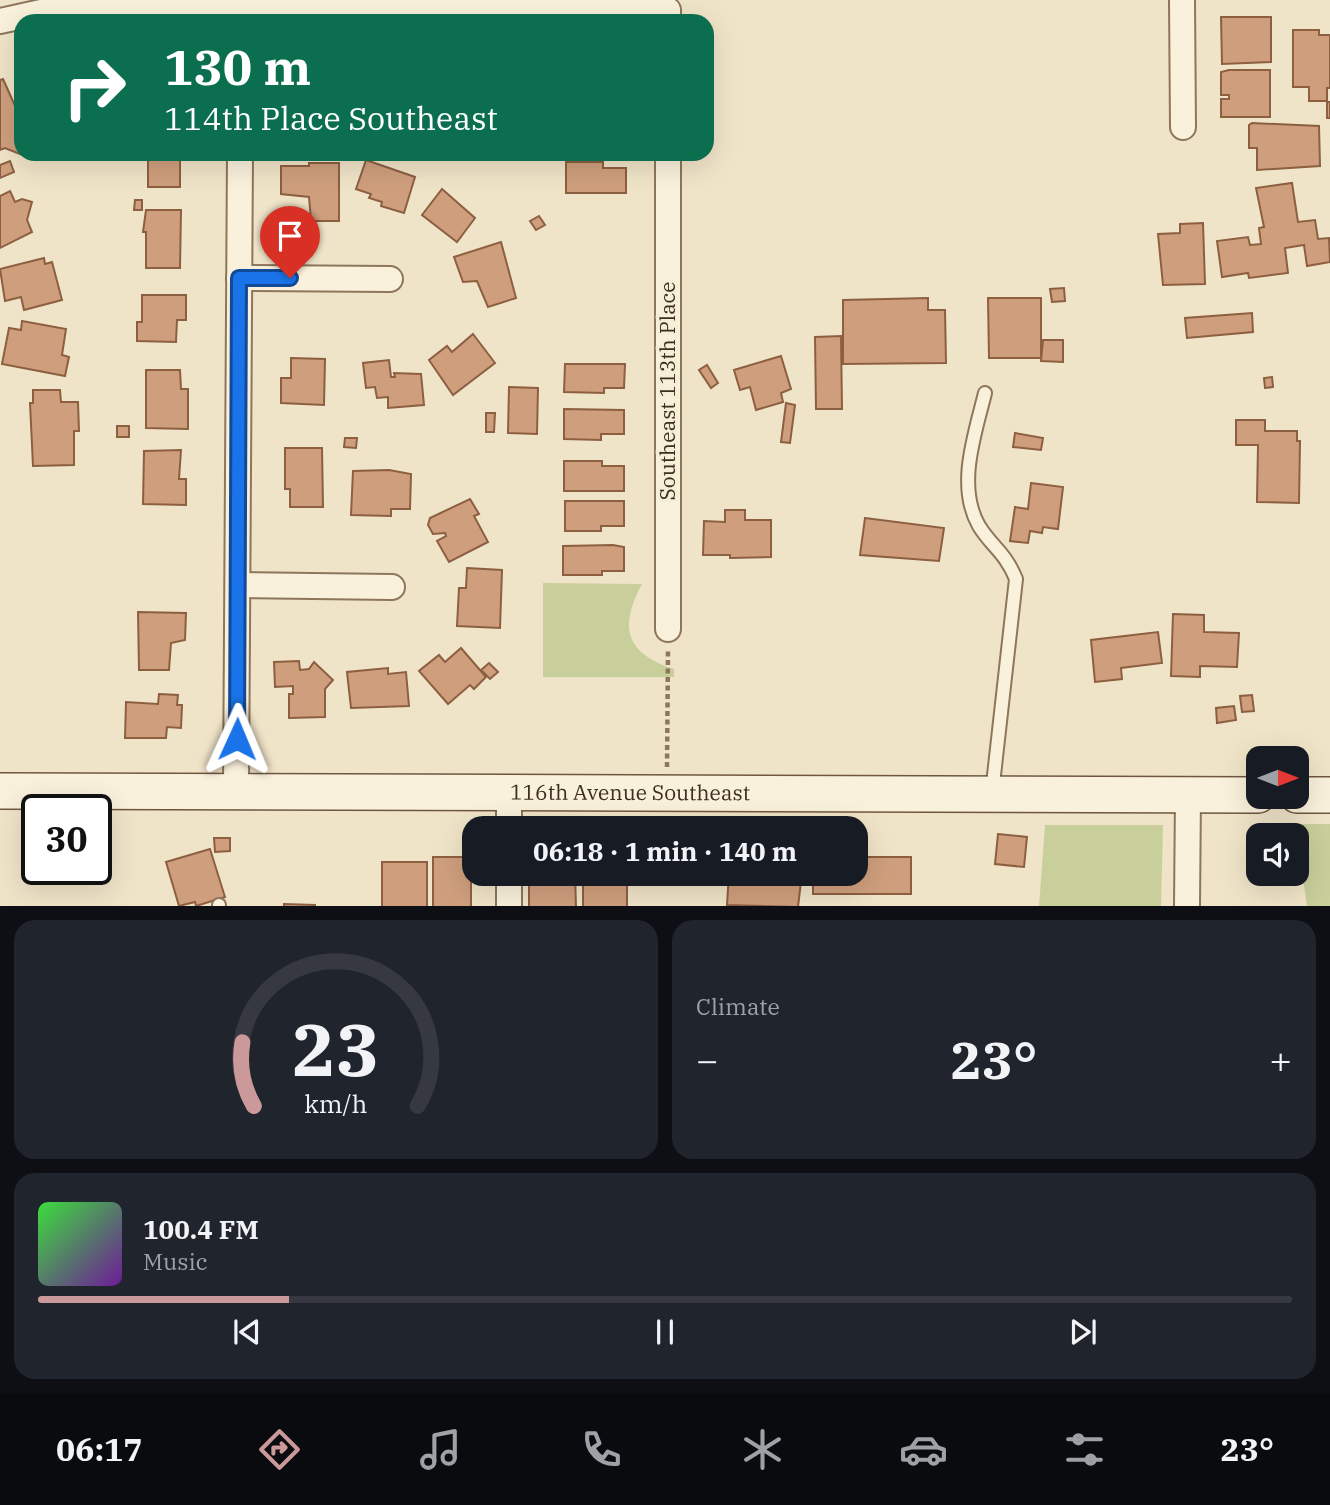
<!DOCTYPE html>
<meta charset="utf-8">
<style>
:root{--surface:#171b24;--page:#20242c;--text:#f1f3f6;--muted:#9ea1a6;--line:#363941;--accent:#cc999b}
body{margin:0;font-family:"IBM Plex Serif",serif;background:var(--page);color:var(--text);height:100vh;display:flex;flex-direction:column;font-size:26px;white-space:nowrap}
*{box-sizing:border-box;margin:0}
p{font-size:23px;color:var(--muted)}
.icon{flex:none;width:38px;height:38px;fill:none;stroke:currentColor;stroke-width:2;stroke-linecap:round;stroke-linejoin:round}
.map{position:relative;height:906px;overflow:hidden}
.side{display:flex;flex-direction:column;gap:14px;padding:14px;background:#0d0f14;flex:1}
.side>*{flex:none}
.hud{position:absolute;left:14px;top:14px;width:700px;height:147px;border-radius:21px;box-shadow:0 7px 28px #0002;background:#0b6e4f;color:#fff;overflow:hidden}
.needle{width:46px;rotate:90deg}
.tools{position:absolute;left:1246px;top:746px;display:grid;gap:14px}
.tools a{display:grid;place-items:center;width:63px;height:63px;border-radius:14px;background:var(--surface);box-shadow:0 7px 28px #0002;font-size:35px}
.speed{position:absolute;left:21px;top:794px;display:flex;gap:14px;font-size:35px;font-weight:700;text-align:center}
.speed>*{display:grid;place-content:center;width:91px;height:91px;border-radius:50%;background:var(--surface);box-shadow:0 7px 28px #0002;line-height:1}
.speed .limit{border:4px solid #111;border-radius:10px;background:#fff;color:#111}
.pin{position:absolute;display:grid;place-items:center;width:60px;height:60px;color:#fff;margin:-72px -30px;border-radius:50% 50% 50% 0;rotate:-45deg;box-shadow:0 0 7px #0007}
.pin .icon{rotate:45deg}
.me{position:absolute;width:77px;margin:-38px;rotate:1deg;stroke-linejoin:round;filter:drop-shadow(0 0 5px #0008)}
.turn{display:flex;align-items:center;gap:24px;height:147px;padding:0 35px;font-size:32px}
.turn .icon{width:91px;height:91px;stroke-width:2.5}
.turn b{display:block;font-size:49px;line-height:60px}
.big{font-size:52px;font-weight:700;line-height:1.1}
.side .widget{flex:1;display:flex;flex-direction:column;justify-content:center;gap:10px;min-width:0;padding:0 24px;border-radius:21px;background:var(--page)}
.side .dial{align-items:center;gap:0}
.dial svg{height:182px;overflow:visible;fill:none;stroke:var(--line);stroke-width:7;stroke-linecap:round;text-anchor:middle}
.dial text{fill:var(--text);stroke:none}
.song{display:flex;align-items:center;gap:21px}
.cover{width:84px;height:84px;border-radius:10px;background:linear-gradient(135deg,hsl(120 70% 55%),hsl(280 70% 35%))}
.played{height:7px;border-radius:4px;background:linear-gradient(90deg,var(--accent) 20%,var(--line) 20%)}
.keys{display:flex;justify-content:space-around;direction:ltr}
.heat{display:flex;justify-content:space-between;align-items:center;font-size:38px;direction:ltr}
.side .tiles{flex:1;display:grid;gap:14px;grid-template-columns:1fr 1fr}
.widget:last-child{grid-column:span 2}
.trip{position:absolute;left:462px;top:816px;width:406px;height:70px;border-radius:21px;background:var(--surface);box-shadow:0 7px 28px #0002;font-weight:700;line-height:70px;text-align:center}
.tab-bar{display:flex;height:112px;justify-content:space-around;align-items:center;background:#090b0e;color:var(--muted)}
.tab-bar .icon{width:49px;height:49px}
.tab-bar .on{color:var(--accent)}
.tab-bar b{font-size:32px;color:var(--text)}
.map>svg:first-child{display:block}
.green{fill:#c9cf9b}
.building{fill:#cf9f7d;stroke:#8d5f41;stroke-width:2}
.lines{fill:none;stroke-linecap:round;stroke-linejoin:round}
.lane-casing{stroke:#8d765c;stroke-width:16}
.street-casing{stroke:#8d765c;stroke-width:28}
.secondary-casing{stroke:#6f573f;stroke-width:38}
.path{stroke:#8d765c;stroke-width:4.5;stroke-dasharray:5 3.5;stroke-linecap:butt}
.lane{stroke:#faf1dc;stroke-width:12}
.street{stroke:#faf1dc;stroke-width:24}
.secondary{stroke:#faf1dc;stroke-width:35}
.route-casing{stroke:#114b97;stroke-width:18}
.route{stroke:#1a73e8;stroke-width:12}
.labels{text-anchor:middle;stroke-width:7;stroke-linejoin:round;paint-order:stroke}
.street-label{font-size:21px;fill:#3d2e20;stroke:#f7eed8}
</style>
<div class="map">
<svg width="1330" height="907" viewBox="0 0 1330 907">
<rect width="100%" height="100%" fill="#f0e4c8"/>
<!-- green -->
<g class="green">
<path d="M543,583l99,1c-23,43 -17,69 32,85v8h-131z"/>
<path d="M1295,824h35v82h-23z"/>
<path d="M1045,825h118l-2,81h-122z"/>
</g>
<!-- building -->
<g class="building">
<path d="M1221,17h50v45l-49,2z"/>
<path d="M1293,30h26v5h11v53h-3v13h-18v-14h-16z"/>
<path d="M1229,70h41v47h-49v-18h8v-4h-8v-23z"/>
<path d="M3,79l13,29 5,-3 -1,49 -15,-6 -5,2v-70z"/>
<rect x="1327" y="102" width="3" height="16"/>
<path d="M1252,123l67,3 1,40 -63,4v-22h-8v-23z"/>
<rect x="148" y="154" width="32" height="33"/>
<path d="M366,160l49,17 -11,36 -23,-7 1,-4 -13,-4 2,-4 -15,-5z"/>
<path d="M10,161l4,11 -14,6v-13z"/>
<path d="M566,162h37v6h23v25h-60z"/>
<path d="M309,163h30v58h-28l-2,-24 -28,-3v-28h28z"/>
<path d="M1292,183l6,39 17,-2 3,19 11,-1 1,24 -23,4 -3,-21 -19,3 3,25 -39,5 -1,-5 -26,4 -5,-36 31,-4 2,8 11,-1 -2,-16 5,-1 -8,-39z"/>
<path d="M442,189l33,29 -18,24 -35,-27z"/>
<path d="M10,191l5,11 7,-3 10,3 -5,18 5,12 -32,16v-52z"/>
<path d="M135,200h7v10h-8z"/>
<path d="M146,210h35l-1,58h-34v-36h-3z"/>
<path d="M539,216l6,9 -9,5 -6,-9z"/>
<path d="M1203,223l2,61 -42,1 -5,-51 22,-1v-9z"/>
<path d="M501,242l15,56 -28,9 -11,-26 -14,1 -9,-25z"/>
<path d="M44,258l1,6 7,-2 10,38 -38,10 -3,-13 -16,4 -5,-32z"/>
<path d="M1064,288l1,13 -13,1 -2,-13z"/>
<path d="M142,295h44v25h-9l-1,22 -39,-1v-19h5z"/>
<path d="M928,298v12h17l1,53 -103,1v-64z"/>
<path d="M988,298h53v60h-52z"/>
<path d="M1252,313l1,19 -66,6 -2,-20z"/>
<path d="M22,321l44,8 -4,26 7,2 -4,19 -63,-12 7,-36 12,2z"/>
<path d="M473,334l22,29 -42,32 -24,-35 18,-14 5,6z"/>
<path d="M841,336l1,73h-26l-1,-72z"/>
<path d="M1043,340h20v22l-22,-1z"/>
<path d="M781,356l10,33 -10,4 2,9 -27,8 -6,-23 -10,3 -6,-20z"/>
<path d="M291,358l34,1 -1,46 -43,-2v-25h10z"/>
<path d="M389,360l2,17h4l-1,-4 27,1 3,31 -36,3v-11l-11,1 -2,-11 -9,1 -3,-25z"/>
<path d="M565,364h60l-1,24h-20v5l-40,-1z"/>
<path d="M707,365l11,18 -7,5 -12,-18z"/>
<path d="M146,370h34l1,19h7v40l-42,-1z"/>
<path d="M1272,377l1,10 -8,1 -1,-10z"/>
<path d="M509,387l29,1 -1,46 -29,-1z"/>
<path d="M33,390h27l1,12h17l1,29h-5v34l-41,1 -3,-63h3z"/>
<path d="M786,403l9,2 -5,38 -9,-1z"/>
<path d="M564,409l60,1v24h-23v6l-37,-1z"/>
<path d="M486,413h9l-1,19h-8z"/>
<path d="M1236,420h29v11h32v10h3l-1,62 -42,-1 1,-57h-22z"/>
<rect x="117" y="426" width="12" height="11"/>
<path d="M1015,433l28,5 -2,12 -28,-3z"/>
<path d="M345,438h12l-1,10 -12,-1z"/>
<path d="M285,448h37l1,59h-33v-18h-5z"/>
<path d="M181,450l-2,29h7v26l-43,-1 1,-53z"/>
<path d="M564,461h38v5h22v25h-60z"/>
<path d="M389,470l22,4 -1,35h-19v7l-40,-1 2,-44z"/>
<path d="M1031,483l32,4 -5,42 -15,-2 -1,6 -12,-2 -2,12 -18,-2 5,-34 13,2z"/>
<path d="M470,499l9,15 -5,2 14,26 -39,20 -12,-21 9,-5 -1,-3 -12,1 -5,-9 2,-7z"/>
<path d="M565,501h59v25h-23v5h-36z"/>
<path d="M725,510h20v10h26v37l-41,1v-3h-27l1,-34 21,1z"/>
<path d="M865,518l79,10 -5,33 -79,-6z"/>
<path d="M613,545l11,2v24h-22v4h-39v-29z"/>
<path d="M467,568l35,2 -2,58 -43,-2 2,-38h7z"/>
<path d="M138,612l48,1 -1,27 -14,3 -2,27h-30z"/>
<path d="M1173,614l31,1v17l35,1 -2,34 -37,-1v11l-29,-1z"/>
<path d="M1158,632l4,31 -41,5 1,11 -27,3 -4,-42z"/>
<path d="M461,648l25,29 -12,12 -4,-4 -22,19 -29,-33 20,-16 6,7z"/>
<path d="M299,661l1,9 9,-1 5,-7 19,18 -8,9v28l-36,1v-24h4v-8l-18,1 -1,-25z"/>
<path d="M489,663l9,9 -8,7 -9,-9z"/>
<path d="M388,668v6l18,-2 3,34 -58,2 -4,-36z"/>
<path d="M159,694l19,1 -1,10h5l-1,23 -14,-1 -1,11h-41l1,-36 32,2z"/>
<path d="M1252,695l2,16 -12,1 -2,-16z"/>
<path d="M1234,706l2,14 -19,3 -1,-15z"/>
<path d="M998,834l29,3 -3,30 -29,-3z"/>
<path d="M214,838h16v13l-15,1z"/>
<path d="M210,849l15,48 -29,9 -1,-4 -16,4 -13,-44z"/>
<rect x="433" y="857" width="38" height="50"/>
<path d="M856,857h55v37h-98v-21h43z"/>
<rect x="382" y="862" width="45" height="45"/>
<path d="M529,873h46l1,34h-47z"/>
<rect x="583" y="873" width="44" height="34"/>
<path d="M729,873h73l-4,34 -71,-2z"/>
<path d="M284,904l31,1v2h-31z"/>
</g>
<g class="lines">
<defs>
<g id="lane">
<path d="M985,393c-10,41 -29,93 -6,133 13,21 26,26 37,53l-24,214"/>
<path d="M219,905v2"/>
</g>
<g id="street">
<path d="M1182,0l1,127"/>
<path d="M0,21l64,-14 47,-1 557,4v11"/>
<path d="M239,278l151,1"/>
<path d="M239,585l153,2"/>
<path d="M668,629v-475"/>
<path d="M236,790l4,-636"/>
<path d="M509,828v-37"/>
<path d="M509,907v-34"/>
<path d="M1187,907l1,-113"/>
</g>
<g id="secondary">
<path id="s1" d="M0,791l1258,4"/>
<path d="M1297,795h33"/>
</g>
</defs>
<!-- lane casing -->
<use href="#lane" class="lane-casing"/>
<!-- street casing -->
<use href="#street" class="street-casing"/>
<!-- secondary casing -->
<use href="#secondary" class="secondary-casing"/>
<!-- path -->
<path class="path" d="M667,767l1,-117"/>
<!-- lane -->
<use href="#lane" class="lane"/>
<!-- street -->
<use href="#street" class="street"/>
<!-- secondary -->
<use href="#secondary" class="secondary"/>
</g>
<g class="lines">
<defs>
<path id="route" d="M237,739l2,-461h51"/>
</defs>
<!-- route casing -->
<use href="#route" class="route-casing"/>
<!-- route -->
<use href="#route" class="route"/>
</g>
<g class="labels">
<!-- street labels -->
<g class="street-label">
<text transform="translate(668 391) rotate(-90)" y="7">Southeast 113th Place</text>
<text dy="7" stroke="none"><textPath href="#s1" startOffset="630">116th Avenue Southeast</textPath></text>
</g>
</g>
</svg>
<div class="tools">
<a><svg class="needle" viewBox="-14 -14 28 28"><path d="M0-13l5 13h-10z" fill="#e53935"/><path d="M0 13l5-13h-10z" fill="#9ea1a6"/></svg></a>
<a><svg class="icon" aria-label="sound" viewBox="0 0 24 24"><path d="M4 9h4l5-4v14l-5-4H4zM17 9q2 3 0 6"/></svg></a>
</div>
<div class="speed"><div class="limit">30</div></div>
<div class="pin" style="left:290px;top:278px;background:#d93025"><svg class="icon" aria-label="arrive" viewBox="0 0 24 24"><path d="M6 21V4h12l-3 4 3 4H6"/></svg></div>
<svg class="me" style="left:237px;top:739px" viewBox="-20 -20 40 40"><path d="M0-17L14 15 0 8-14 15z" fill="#1a73e8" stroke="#fff" stroke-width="4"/></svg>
<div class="trip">06:18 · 1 min · 140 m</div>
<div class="hud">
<div class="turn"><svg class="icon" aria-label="right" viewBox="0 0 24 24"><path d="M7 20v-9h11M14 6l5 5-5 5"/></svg><div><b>130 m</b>114th Place Southeast</div></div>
</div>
</div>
<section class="side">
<div class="tiles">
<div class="widget dial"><svg viewBox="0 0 100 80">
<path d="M14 69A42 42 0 1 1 86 69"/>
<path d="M14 69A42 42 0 0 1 9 41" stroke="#cc999b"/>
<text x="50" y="56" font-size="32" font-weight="700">23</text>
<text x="50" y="72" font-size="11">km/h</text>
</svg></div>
<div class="widget"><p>Climate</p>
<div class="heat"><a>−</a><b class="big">23°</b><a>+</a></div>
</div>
<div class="widget">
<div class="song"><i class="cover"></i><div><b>100.4 FM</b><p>Music</p></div></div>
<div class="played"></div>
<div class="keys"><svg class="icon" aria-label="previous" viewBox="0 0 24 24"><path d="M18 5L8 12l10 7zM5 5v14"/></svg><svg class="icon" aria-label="pause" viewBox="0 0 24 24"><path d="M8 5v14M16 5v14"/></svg><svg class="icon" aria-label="next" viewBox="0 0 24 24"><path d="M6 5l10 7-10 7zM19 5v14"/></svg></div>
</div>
</div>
</section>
<nav class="tab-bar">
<b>06:17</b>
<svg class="icon on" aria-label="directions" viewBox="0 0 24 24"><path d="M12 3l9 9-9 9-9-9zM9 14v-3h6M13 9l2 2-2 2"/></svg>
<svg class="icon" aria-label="music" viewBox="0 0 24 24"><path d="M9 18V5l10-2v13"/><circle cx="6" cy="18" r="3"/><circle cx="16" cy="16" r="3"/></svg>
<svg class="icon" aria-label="phone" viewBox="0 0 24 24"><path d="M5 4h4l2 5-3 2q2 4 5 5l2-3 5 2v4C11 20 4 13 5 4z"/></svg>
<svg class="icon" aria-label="climate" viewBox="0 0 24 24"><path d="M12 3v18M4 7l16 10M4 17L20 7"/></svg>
<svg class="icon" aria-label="car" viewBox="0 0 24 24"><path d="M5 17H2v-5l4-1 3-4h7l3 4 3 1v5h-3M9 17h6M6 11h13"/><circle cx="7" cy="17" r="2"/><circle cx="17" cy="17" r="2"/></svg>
<svg class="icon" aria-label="filters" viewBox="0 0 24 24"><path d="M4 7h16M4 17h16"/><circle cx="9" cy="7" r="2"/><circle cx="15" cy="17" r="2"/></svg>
<b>23°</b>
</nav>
